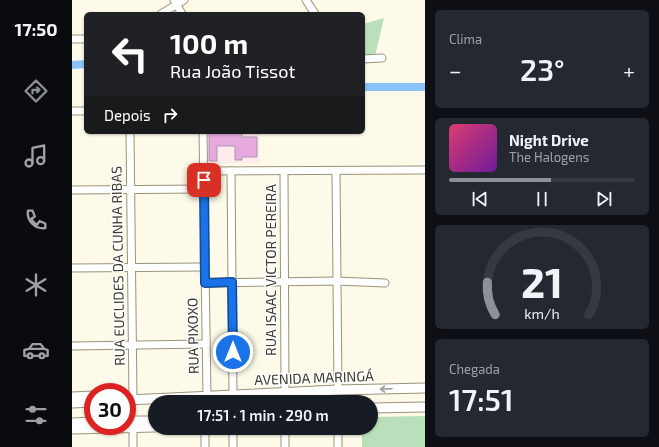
<!DOCTYPE html>
<html lang="pt">
<meta charset="utf-8">
<style>
:root{--surface:#171b24;--page:#242831;--text:#f1f3f6;--muted:#9ea1a6;--line:#363941;--accent:#8c9099}
body{margin:0;font-family:"Exo 2",sans-serif;background:var(--page);color:var(--text);height:100vh;display:flex;flex-direction:column;font-size:15px;white-space:nowrap}
*{box-sizing:border-box;margin:0}
p{font-size:13px;color:var(--muted)}
.icon{flex:none;width:22px;height:22px;fill:none;stroke:currentColor;stroke-width:2;stroke-linecap:round;stroke-linejoin:round}
.map{position:relative;flex:1;overflow:hidden}
.details{display:flex;flex-direction:column;gap:10px;padding:10px;background:#0d0f14;width:234px}
.details>*{flex:none}
.guide{position:absolute;left:12px;top:12px;width:281px;height:122px;border-radius:6px;box-shadow:0 1px 3px #0004;background:#202124;color:#fff;overflow:hidden}
.speed{position:absolute;left:12px;top:383px;display:flex;gap:8px;font-size:20px;font-weight:700;text-align:center}
.speed>*{display:grid;place-content:center;width:52px;height:52px;border-radius:50%;background:var(--surface);box-shadow:0 1px 3px #0004;line-height:1}
.speed .limit{border:6px solid #d22;background:#fff;color:#111}
.pin{position:absolute;display:grid;place-items:center;width:34px;height:34px;color:#fff;margin:-17px;border-radius:8px;box-shadow:0 2px 6px #0006}
.me{position:absolute;width:44px;margin:-22px;rotate:0deg;stroke-linejoin:round;filter:drop-shadow(0 0 3px #0008)}
.turn{display:flex;align-items:center;gap:14px;height:84px;padding:0 20px;font-size:18px}
.turn .icon{width:52px;height:52px;stroke-width:2.5}
.turn b{display:block;font-size:28px;line-height:34px}
.then{display:flex;align-items:center;height:38px;padding:0 20px;background:#0003;gap:8px;font-size:15px}
.big{font-size:30px;font-weight:600;line-height:1.1}
.details .card{flex:1;display:flex;flex-direction:column;justify-content:center;gap:6px;min-width:0;padding:0 14px;border-radius:6px;background:var(--page)}
.details .dial{align-items:center;gap:0}
.dial svg{height:104px;overflow:visible;fill:none;stroke:var(--line);stroke-width:7;stroke-linecap:round;text-anchor:middle}
.dial text{fill:var(--text);stroke:none}
.song{display:flex;align-items:center;gap:12px}
.cover{width:48px;height:48px;border-radius:6px;background:linear-gradient(135deg,hsl(340 70% 55%),hsl(280 70% 35%))}
.played{height:4px;border-radius:2px;background:linear-gradient(90deg,var(--accent) 55%,var(--line) 55%)}
.keys{display:flex;justify-content:space-around;direction:ltr}
.heat{display:flex;justify-content:space-between;align-items:center;font-size:22px;direction:ltr}
.trip{position:absolute;left:76px;top:395px;width:230px;height:40px;border-radius:20px;background:var(--surface);box-shadow:0 1px 3px #0004;font-weight:600;line-height:40px;text-align:center}
main{display:flex;flex:1;min-height:0}
.dock{display:flex;flex-direction:column;width:72px;justify-content:space-around;align-items:center;background:#090b0e;color:var(--muted)}
.dock .icon{width:28px;height:28px}
.dock .current{color:var(--accent)}
.dock b{font-size:18px;color:var(--text)}
.map>svg:first-child{display:block}
.education{fill:#ffeaee}
.green{fill:#b9e0bb}
.lines{fill:none;stroke-linecap:round;stroke-linejoin:round}
.river{stroke:#8bc4fa;stroke-width:8}
.building{fill:#e6aadf;stroke:#ac95a9}
.minor-casing{stroke:#999378;stroke-width:9}
.major-casing{stroke:#999378;stroke-width:11}
.minor{stroke:#fff;stroke-width:7}
.major{stroke:#fff;stroke-width:9}
.oneway{stroke:#9e9c96}
.route-casing{stroke:#114b97;stroke-width:10}
.route{stroke:#1a73e8;stroke-width:7}
.labels{text-anchor:middle;stroke-width:3;stroke-linejoin:round;paint-order:stroke}
.street-label{font-size:14px;fill:#3c392e;stroke:#fff}
</style>
<main>
<nav class="dock">
<b>17:50</b>
<svg class="icon current" aria-label="directions" viewBox="0 0 24 24"><path d="M12 3l9 9-9 9-9-9zM9 14v-3h6M13 9l2 2-2 2"/></svg>
<svg class="icon" aria-label="music" viewBox="0 0 24 24"><path d="M9 18V5l10-2v13"/><circle cx="6" cy="18" r="3"/><circle cx="16" cy="16" r="3"/></svg>
<svg class="icon" aria-label="phone" viewBox="0 0 24 24"><path d="M5 4h4l2 5-3 2q2 4 5 5l2-3 5 2v4C11 20 4 13 5 4z"/></svg>
<svg class="icon" aria-label="climate" viewBox="0 0 24 24"><path d="M12 3v18M4 7l16 10M4 17L20 7"/></svg>
<svg class="icon" aria-label="car" viewBox="0 0 24 24"><path d="M5 17H2v-5l4-1 3-4h7l3 4 3 1v5h-3M9 17h6M6 11h13"/><circle cx="7" cy="17" r="2"/><circle cx="17" cy="17" r="2"/></svg>
<svg class="icon" aria-label="filters" viewBox="0 0 24 24"><path d="M4 7h16M4 17h16"/><circle cx="9" cy="7" r="2"/><circle cx="15" cy="17" r="2"/></svg>
</nav>
<div class="map">
<svg width="353" height="447" viewBox="0 0 353 447">
<rect width="100%" height="100%" fill="#fefae9"/>
<!-- education -->
<path class="education" d="M134,132h53v31l-52,1z"/>
<!-- green -->
<g class="green">
<path d="M312,18l-9,38 -12,1v-33z"/>
<path d="M353,416v31h-63v-19h9v-11z"/>
</g>
<g class="lines">
<!-- river -->
<g class="river">
<path d="M0,65l14,-1"/>
<path d="M291,87h62"/>
</g>
</g>
<!-- building -->
<path class="building" d="M137,132l33,1v4h15v20h-15v3h-7v-14h-18v15h-8z"/>
<g class="lines">
<defs>
<g id="minor">
<path d="M102,0l8,14"/>
<path d="M234,0l9,14"/>
<path d="M89,14l23,-14"/>
<path d="M0,39h14"/>
<path d="M291,59l19,-1"/>
<path d="M0,111h14"/>
<path d="M131,132l4,264"/>
<path d="M132,171l221,-1"/>
<path d="M159,171l2,224"/>
<path d="M212,171l1,222"/>
<path d="M264,171l2,219"/>
<path d="M0,190l132,-1"/>
<path d="M0,268l132,-1"/>
<path d="M133,283l131,-2 49,2"/>
<path d="M0,346l134,-2"/>
<path d="M0,396l21,-1"/>
<path d="M57,398l4,1 -3,-267"/>
<path d="M61,425v22"/>
<path d="M133,428v19"/>
<path d="M213,428v19"/>
<path d="M266,428v19"/>
<path d="M0,430l83,-2"/>
<path d="M161,447v-19"/>
</g>
<g id="major">
<path d="M245,391l3,6 -1,5"/>
<path d="M55,400l211,-10 87,-2"/>
<path d="M0,403l21,-1"/>
<path d="M299,408l54,-1"/>
<path d="M55,421h28"/>
<path d="M0,423l21,-1"/>
</g>
</defs>
<!-- minor casing -->
<use href="#minor" class="minor-casing"/>
<!-- major casing -->
<use href="#major" class="major-casing"/>
<!-- minor -->
<use href="#minor" class="minor"/>
<!-- major -->
<use href="#major" class="major"/>
</g>
<!-- one-way arrows -->
<defs><path id="oneway-shaft" d="M-6 0H5M1.5-3L5.5 0L1.5 3" fill="none" stroke-width="1.6" stroke-linecap="round" stroke-linejoin="round"/></defs>
<use class="oneway" href="#oneway-shaft" transform="translate(314 389) rotate(178)"/>
<g class="lines">
<defs>
<path id="route" d="M132,180l1,103 27,-1 1,70"/>
</defs>
<!-- route casing -->
<use href="#route" class="route-casing"/>
<!-- route -->
<use href="#route" class="route"/>
</g>
<g class="labels">
<!-- street labels -->
<g class="street-label">
<text transform="translate(46 266) rotate(-91)" y="5">RUA EUCLIDES DA CUNHA RIBAS</text>
<text transform="translate(199 270) rotate(-90)" y="5">RUA ISAAC VICTOR PEREIRA</text>
<text transform="translate(121 336) rotate(-91)" y="5">RUA PIXOXO</text>
<text transform="translate(242 378) rotate(-2)" y="5">AVENIDA MARINGÁ</text>
</g>
</g>
</svg>
<div class="speed"><div class="limit">30</div></div>
<div class="pin" style="left:132px;top:180px;background:#d93025"><svg class="icon" aria-label="arrive" viewBox="0 0 24 24"><path d="M6 21V4h12l-3 4 3 4H6"/></svg></div>
<svg class="me" style="left:161px;top:352px" viewBox="-20 -20 40 40"><circle r="17" fill="#1a73e8" stroke="#fff" stroke-width="3"/><path d="M0-11L8 9 0 5-8 9z" fill="#fff"/></svg>
<div class="trip">17:51 · 1 min · 290 m</div>
<div class="guide">
<div class="turn"><svg class="icon" aria-label="left" viewBox="0 0 24 24"><path d="M17 20v-9H6M10 6l-5 5 5 5"/></svg><div><b>100 m</b>Rua João Tissot</div></div>
<div class="then">Depois<svg class="icon" aria-label="right" viewBox="0 0 24 24"><path d="M7 20v-9h11M14 6l5 5-5 5"/></svg></div>
</div>
</div>
<section class="details">
<div class="card"><p>Clima</p>
<div class="heat"><a>−</a><b class="big">23°</b><a>+</a></div>
</div>
<div class="card">
<div class="song"><i class="cover"></i><div><b>Night Drive</b><p>The Halogens</p></div></div>
<div class="played"></div>
<div class="keys"><svg class="icon" aria-label="previous" viewBox="0 0 24 24"><path d="M18 5L8 12l10 7zM5 5v14"/></svg><svg class="icon" aria-label="pause" viewBox="0 0 24 24"><path d="M8 5v14M16 5v14"/></svg><svg class="icon" aria-label="next" viewBox="0 0 24 24"><path d="M6 5l10 7-10 7zM19 5v14"/></svg></div>
</div>
<div class="card dial"><svg viewBox="0 0 100 80">
<path d="M14 69A42 42 0 1 1 86 69"/>
<path d="M14 69A42 42 0 0 1 8 44" stroke="#8c9099"/>
<text x="50" y="56" font-size="32" font-weight="700">21</text>
<text x="50" y="72" font-size="11">km/h</text>
</svg></div>
<div class="card"><p>Chegada</p><b class="big">17:51</b></div>
</section>
</main>
